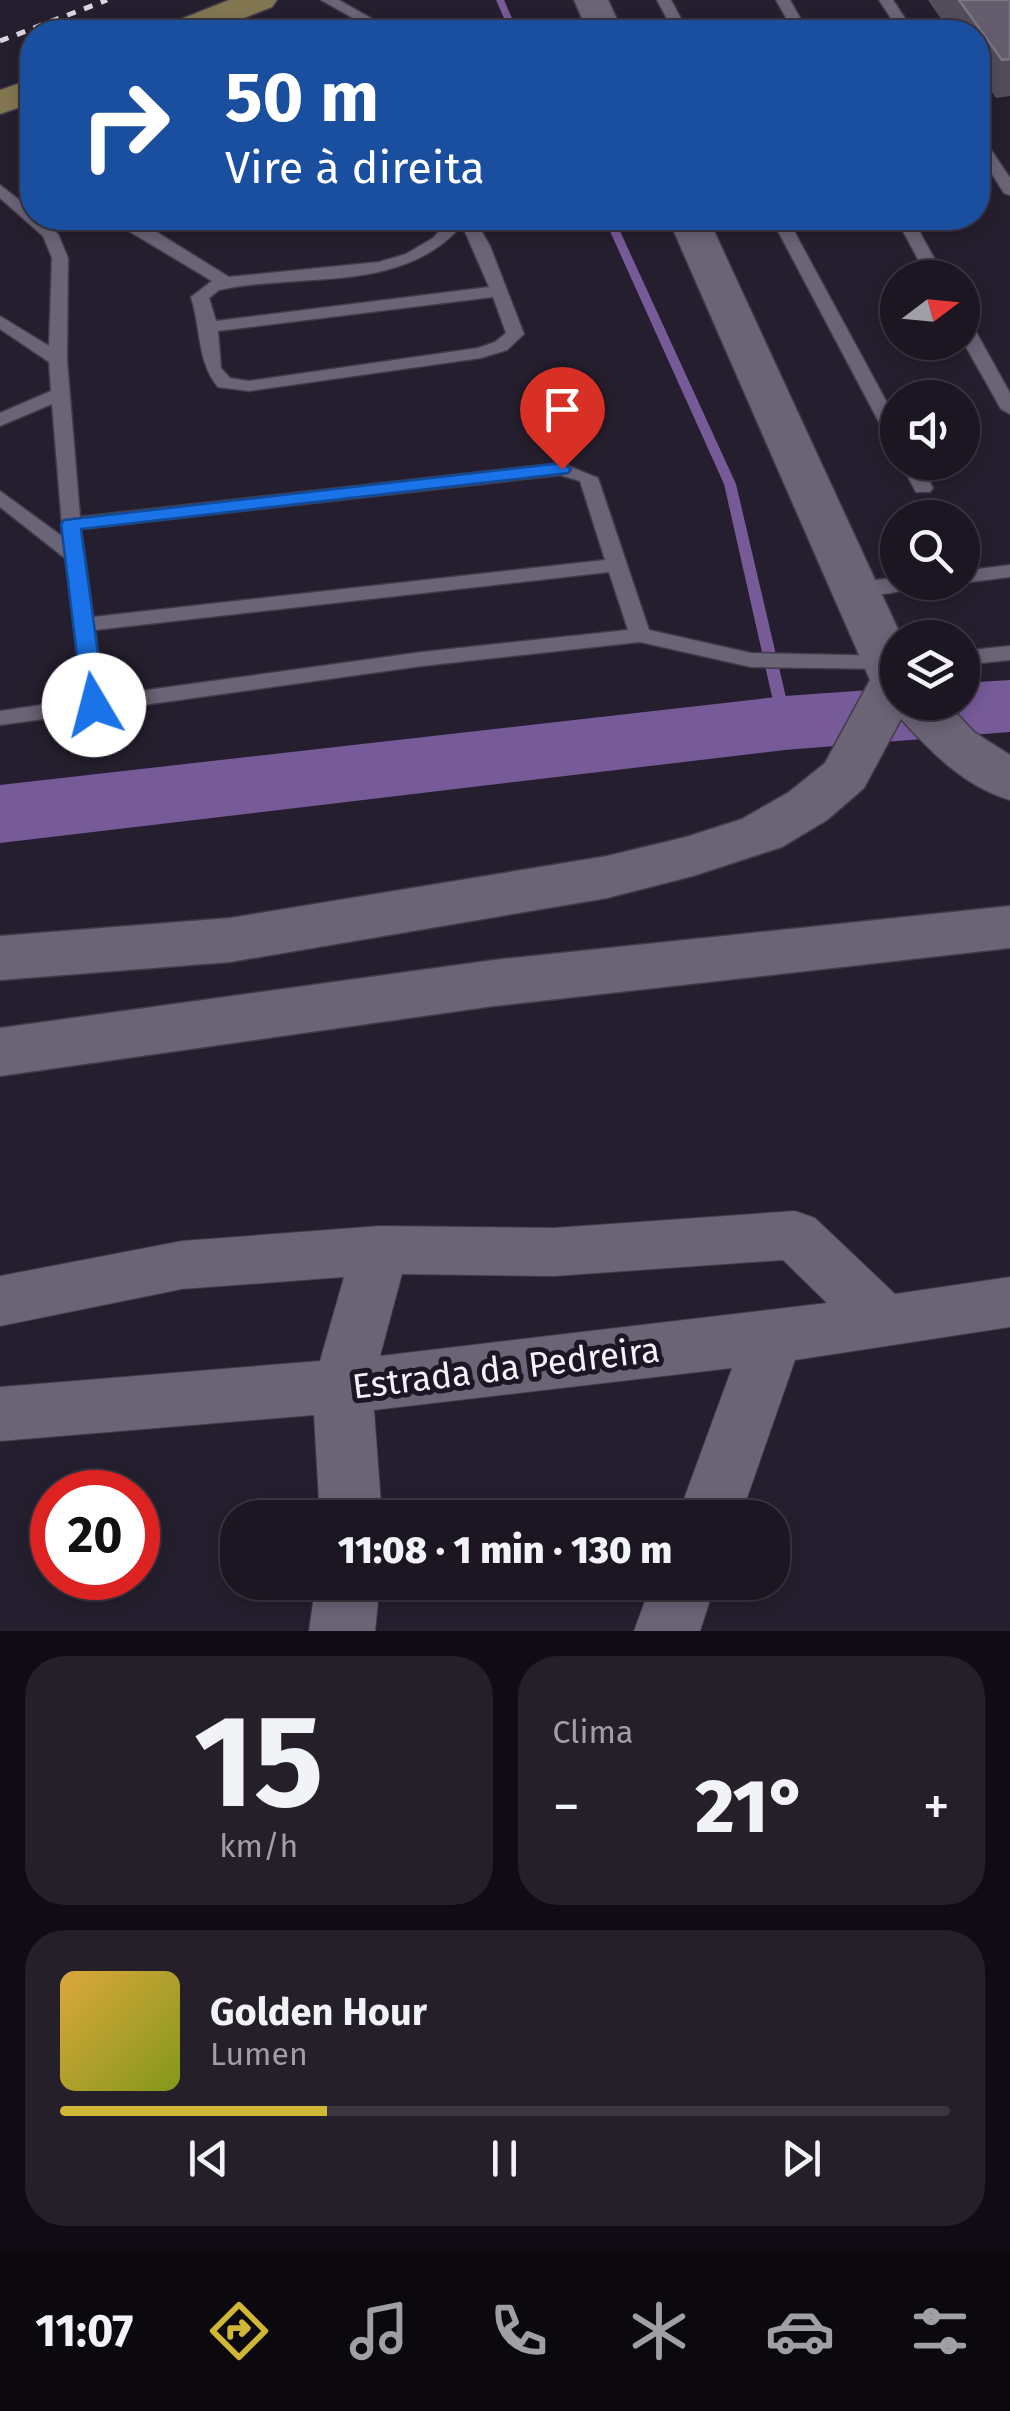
<!DOCTYPE html>
<html lang="pt">
<meta charset="utf-8">
<style>
:root{--surface:#1c1622;--page:#251f2a;--text:#f1f3f6;--muted:#a09fa5;--line:#3a3540;--accent:#d0b736}
body{margin:0;font-family:"Fira Sans",sans-serif;background:var(--page);color:var(--text);height:100vh;display:flex;flex-direction:column;font-size:38px;white-space:nowrap}
*{box-sizing:border-box;margin:0}
p{font-size:32px;color:var(--muted)}
.icon{flex:none;width:55px;height:55px;fill:none;stroke:currentColor;stroke-width:2;stroke-linecap:round;stroke-linejoin:round}
.map{position:relative;height:1631px;overflow:hidden}
.side{display:flex;flex-direction:column;gap:25px;padding:25px;background:#0f0c13;flex:1}
.side>*{flex:none}
.hud{position:absolute;left:20px;top:20px;width:970px;height:210px;border-radius:40px;box-shadow:0 5px 15px #0003,0 0 0 2px var(--line);background:#1a4fa0;color:#fff;overflow:hidden}
.needle{width:65px;rotate:74deg}
.tools{position:absolute;left:880px;top:260px;display:grid;gap:20px}
.tools a{display:grid;place-items:center;width:100px;height:100px;border-radius:50%;background:var(--surface);box-shadow:0 5px 15px #0003,0 0 0 2px var(--line);font-size:50px}
.speed{position:absolute;left:30px;top:1470px;display:flex;gap:20px;font-size:50px;font-weight:700;text-align:center}
.speed>*{display:grid;place-content:center;width:130px;height:130px;border-radius:50%;background:var(--surface);box-shadow:0 5px 15px #0003,0 0 0 2px var(--line);line-height:1}
.speed .limit{border:15px solid #d22;background:#fff;color:#111}
.pin{position:absolute;display:grid;place-items:center;width:85px;height:85px;color:#fff;margin:-102px -42px;border-radius:50% 50% 50% 0;rotate:-45deg;box-shadow:0 0 10px #0007}
.pin .icon{rotate:45deg}
.me{position:absolute;width:110px;margin:-55px;rotate:352deg;stroke-linejoin:round;filter:drop-shadow(0 0 8px #0008)}
.turn{display:flex;align-items:center;gap:35px;height:210px;padding:0 40px;font-size:45px}
.turn .icon{width:130px;height:130px;stroke-width:2.5}
.turn b{display:block;font-size:70px;line-height:85px}
.big{font-size:75px;font-weight:800;line-height:1.1}
.side .tile{flex:1;display:flex;flex-direction:column;justify-content:center;gap:15px;min-width:0;padding:0 35px;border-radius:40px;background:var(--page)}
.side .dial{align-items:center;gap:0}
.dial b{font-size:130px;line-height:1}
.song{display:flex;align-items:center;gap:30px}
.cover{width:120px;height:120px;border-radius:15px;background:linear-gradient(135deg,hsl(40 70% 55%),hsl(70 70% 35%))}
.played{height:10px;border-radius:5px;background:linear-gradient(90deg,var(--accent) 30%,var(--line) 30%)}
.keys{display:flex;justify-content:space-around;direction:ltr}
.heat{display:flex;justify-content:space-between;align-items:center;font-size:55px;direction:ltr}
.side .tiles{flex:1;display:grid;gap:25px;grid-template-columns:1fr 1fr}
.tile:last-child{grid-column:span 2}
.trip{position:absolute;left:220px;top:1500px;width:570px;height:100px;border-radius:40px;background:var(--surface);box-shadow:0 5px 15px #0003,0 0 0 2px var(--line);font-weight:800;line-height:100px;text-align:center}
.menu{display:flex;height:160px;justify-content:space-around;align-items:center;background:#0b090e;color:var(--muted)}
.menu .icon{width:70px;height:70px}
.menu .active{color:var(--accent)}
.menu b{font-size:45px;color:var(--text)}
.map>svg:first-child{display:block}
.lines{fill:none;stroke-linecap:round;stroke-linejoin:round}
.stream{fill:#775b99;fill-rule:evenodd}
.river{fill:#775b99;fill-rule:evenodd}
.lane-casing{stroke:#413b49;stroke-width:3}
.street-casing{stroke:#413b49;stroke-width:2}
.secondary-casing{stroke:#413b49;stroke-width:3}
.primary-casing{stroke:#413b49;stroke-width:3}
.lane{fill:#6b6376;fill-rule:evenodd}
.street{fill:#6b6376;fill-rule:evenodd}
.secondary{fill:#6b6376;fill-rule:evenodd}
.primary{fill:#827651;fill-rule:evenodd}
.rail{stroke:#d9d5e1;stroke-width:5;stroke-dasharray:9 9;stroke-linecap:butt}
.wall{fill:#524c5c}
.building{fill:#645d6d;stroke:#7b7584;stroke-width:2.5}
.route{fill:#1a73e8;stroke:#114b97;stroke-width:2.5}
.labels{text-anchor:middle;stroke-width:10;stroke-linejoin:round;paint-order:stroke}
.near-street-label{font-size:35px;fill:#f6f2fd;stroke:#1c1524}
</style>
<div class="map">
<svg width="1010" height="1631" viewBox="0 0 1010 1631">
<rect width="100%" height="100%" fill="#251e2e"/>
<g class="lines">
<!-- stream -->
<g class="stream">
<path d="M496,0h8l14,32h-8z"/>
<path d="M604,218h10l122,266 56,239 -2,3h-10l-2,-3 -54,-239z"/>
</g>
<!-- river -->
<path class="river" d="M1010,680v52l-225,18 -785,93v-58l785,-89 113,-8v14h64v-19z"/>
<defs>
<g id="lane">
<path d="M321,0h18l56,32h-17z"/>
<path d="M657,0h14l17,32h-14z"/>
<path d="M776,0h14l18,32h-14z"/>
<path d="M879,0h14l21,32h-14z"/>
<path d="M978,136l5,2 27,40v17l-6,-2 -26,-41z"/>
<path d="M0,185l32,25v8h9l17,16 10,24 -1,102 13,157 481,-54 37,15 51,152 102,23 142,3 5,1v12l-147,-2 -111,-25 -218,24 -422,59v-14l83,-12 -17,-140 -66,-52v-16l63,46 -11,-133 -52,22v-13l51,-22 -2,-29 -49,-33v-13l49,30 3,-88 -9,-22 -43,-38zM560,475l20,6 25,79 -512,57 -12,-88zM609,572l19,58 -206,22 -318,44 -9,-66z"/>
<path d="M118,218h16l95,59 150,-15 27,-8 27,-16 18,-20h23l16,28 34,88 -17,16 -26,8 -232,33 -31,-4c-21,-25 -17,-59 -27,-90l21,-16 -90,-54zM462,225l27,62 -273,34 -7,-23 10,-8c81,-18 183,5 243,-65zM493,297l13,36 -11,9 -17,6 -229,33 -19,-3 -9,-10 -3,-37z"/>
<path d="M771,218h16l111,205v23l-9,-5z"/>
<path d="M896,218h16l33,60h-17z"/>
<path d="M962,318l9,5 39,70v21l-9,-5 -39,-69z"/>
<path d="M900,462h19l14,26 -3,4h-14z"/>
<path d="M1010,565v12l-48,6 -3,-1h3v-11z"/>
<path d="M898,577v5h24c-14,11 -65,19 -78,7l10,-6z"/>
<path d="M1010,646v14l-48,5v-14z"/>
</g>
<g id="street">
<path d="M795,1211l20,7 80,76 115,-17v50l-215,33 -55,158h-63l55,-150 -358,42 8,108h-62l-6,-103 -314,26v-54l320,-26 24,-84 -162,12 -182,37v-50l182,-35 198,-15 174,2zM783,1260l44,43 -447,53 22,-82 152,2z"/>
<path d="M316,1582h64l-5,49h-66z"/>
<path d="M652,1582h64l-16,49h-66z"/>
</g>
<g id="secondary">
<path d="M574,0h34l15,32h-35z"/>
<path d="M668,218h40l194,420h-4v64h48l28,30 36,23v45c-45,-13 -78,-47 -109,-81l-37,69 -37,32 -45,27 -89,29 -86,22 -377,64 -230,18v-44l230,-18 377,-62 79,-19 56,-18 47,-27 36,-29 45,-83z"/>
<path d="M1010,906v42l-516,58 -494,70v-48l494,-68z"/>
</g>
<g id="primary">
<path d="M229,0h48l-5,7 -64,25h-48l6,-7z"/>
<path d="M32,79v24l-32,11v-24z"/>
</g>
</defs>
<!-- lane casing -->
<use href="#lane" class="lane-casing"/>
<!-- street casing -->
<use href="#street" class="street-casing"/>
<!-- secondary casing -->
<use href="#secondary" class="secondary-casing"/>
<!-- primary casing -->
<use href="#primary" class="primary-casing"/>
<!-- lane -->
<use href="#lane" class="lane"/>
<!-- street -->
<use href="#street" class="street"/>
<!-- secondary -->
<use href="#secondary" class="secondary"/>
<!-- primary -->
<use href="#primary" class="primary"/>
<!-- rail -->
<path class="rail" d="M0,41l107,-41"/>
</g>
<!-- wall -->
<path class="wall" d="M928,0h82v96l-14,2 -18,-27v-39h-28z"/>
<!-- building -->
<path class="building" d="M959,0h51v59l-8,1z"/>
<!-- route -->
<path class="route" d="M562,463l9,6 -3,4 -487,56 24,176 -11,7 -11,-7 -22,-181 3,-4z"/>
<g class="labels">
<!-- near-street labels -->
<g class="near-street-label">
<text transform="translate(506 1368) rotate(-7)" y="12">Estrada da Pedreira</text>
</g>
</g>
</svg>
<div class="tools">
<a><svg class="needle" viewBox="-14 -14 28 28"><path d="M0-13l5 13h-10z" fill="#e53935"/><path d="M0 13l5-13h-10z" fill="#a09fa5"/></svg></a>
<a><svg class="icon" aria-label="sound" viewBox="0 0 24 24"><path d="M4 9h4l5-4v14l-5-4H4zM17 9q2 3 0 6"/></svg></a>
<a><svg class="icon" aria-label="search" viewBox="0 0 24 24"><circle cx="10" cy="10" r="6"/><path d="M15 15l6 6"/></svg></a>
<a><svg class="icon" aria-label="layers" viewBox="0 0 24 24"><path d="M12 4l9 5-9 5-9-5zM3 14l9 5 9-5"/></svg></a>
</div>
<div class="speed"><div class="limit">20</div></div>
<div class="pin" style="left:562px;top:469px;background:#d93025"><svg class="icon" aria-label="arrive" viewBox="0 0 24 24"><path d="M6 21V4h12l-3 4 3 4H6"/></svg></div>
<svg class="me" style="left:94px;top:705px" viewBox="-20 -20 40 40"><circle r="19" fill="#fff"/><path d="M0-13L10 11 0 6-10 11z" fill="#1a73e8"/></svg>
<div class="trip">11:08 · 1 min · 130 m</div>
<div class="hud">
<div class="turn"><svg class="icon" aria-label="right" viewBox="0 0 24 24"><path d="M7 20v-9h11M14 6l5 5-5 5"/></svg><div><b>50 m</b>Vire à direita</div></div>
</div>
</div>
<section class="side">
<div class="tiles">
<div class="tile dial"><b>15</b><p>km/h</p></div>
<div class="tile"><p>Clima</p>
<div class="heat"><a>−</a><b class="big">21°</b><a>+</a></div>
</div>
<div class="tile">
<div class="song"><i class="cover"></i><div><b>Golden Hour</b><p>Lumen</p></div></div>
<div class="played"></div>
<div class="keys"><svg class="icon" aria-label="previous" viewBox="0 0 24 24"><path d="M18 5L8 12l10 7zM5 5v14"/></svg><svg class="icon" aria-label="pause" viewBox="0 0 24 24"><path d="M8 5v14M16 5v14"/></svg><svg class="icon" aria-label="next" viewBox="0 0 24 24"><path d="M6 5l10 7-10 7zM19 5v14"/></svg></div>
</div>
</div>
</section>
<nav class="menu">
<b>11:07</b>
<svg class="icon active" aria-label="directions" viewBox="0 0 24 24"><path d="M12 3l9 9-9 9-9-9zM9 14v-3h6M13 9l2 2-2 2"/></svg>
<svg class="icon" aria-label="music" viewBox="0 0 24 24"><path d="M9 18V5l10-2v13"/><circle cx="6" cy="18" r="3"/><circle cx="16" cy="16" r="3"/></svg>
<svg class="icon" aria-label="phone" viewBox="0 0 24 24"><path d="M5 4h4l2 5-3 2q2 4 5 5l2-3 5 2v4C11 20 4 13 5 4z"/></svg>
<svg class="icon" aria-label="climate" viewBox="0 0 24 24"><path d="M12 3v18M4 7l16 10M4 17L20 7"/></svg>
<svg class="icon" aria-label="car" viewBox="0 0 24 24"><path d="M5 17H2v-5l4-1 3-4h7l3 4 3 1v5h-3M9 17h6M6 11h13"/><circle cx="7" cy="17" r="2"/><circle cx="17" cy="17" r="2"/></svg>
<svg class="icon" aria-label="filters" viewBox="0 0 24 24"><path d="M4 7h16M4 17h16"/><circle cx="9" cy="7" r="2"/><circle cx="15" cy="17" r="2"/></svg>
</nav>
